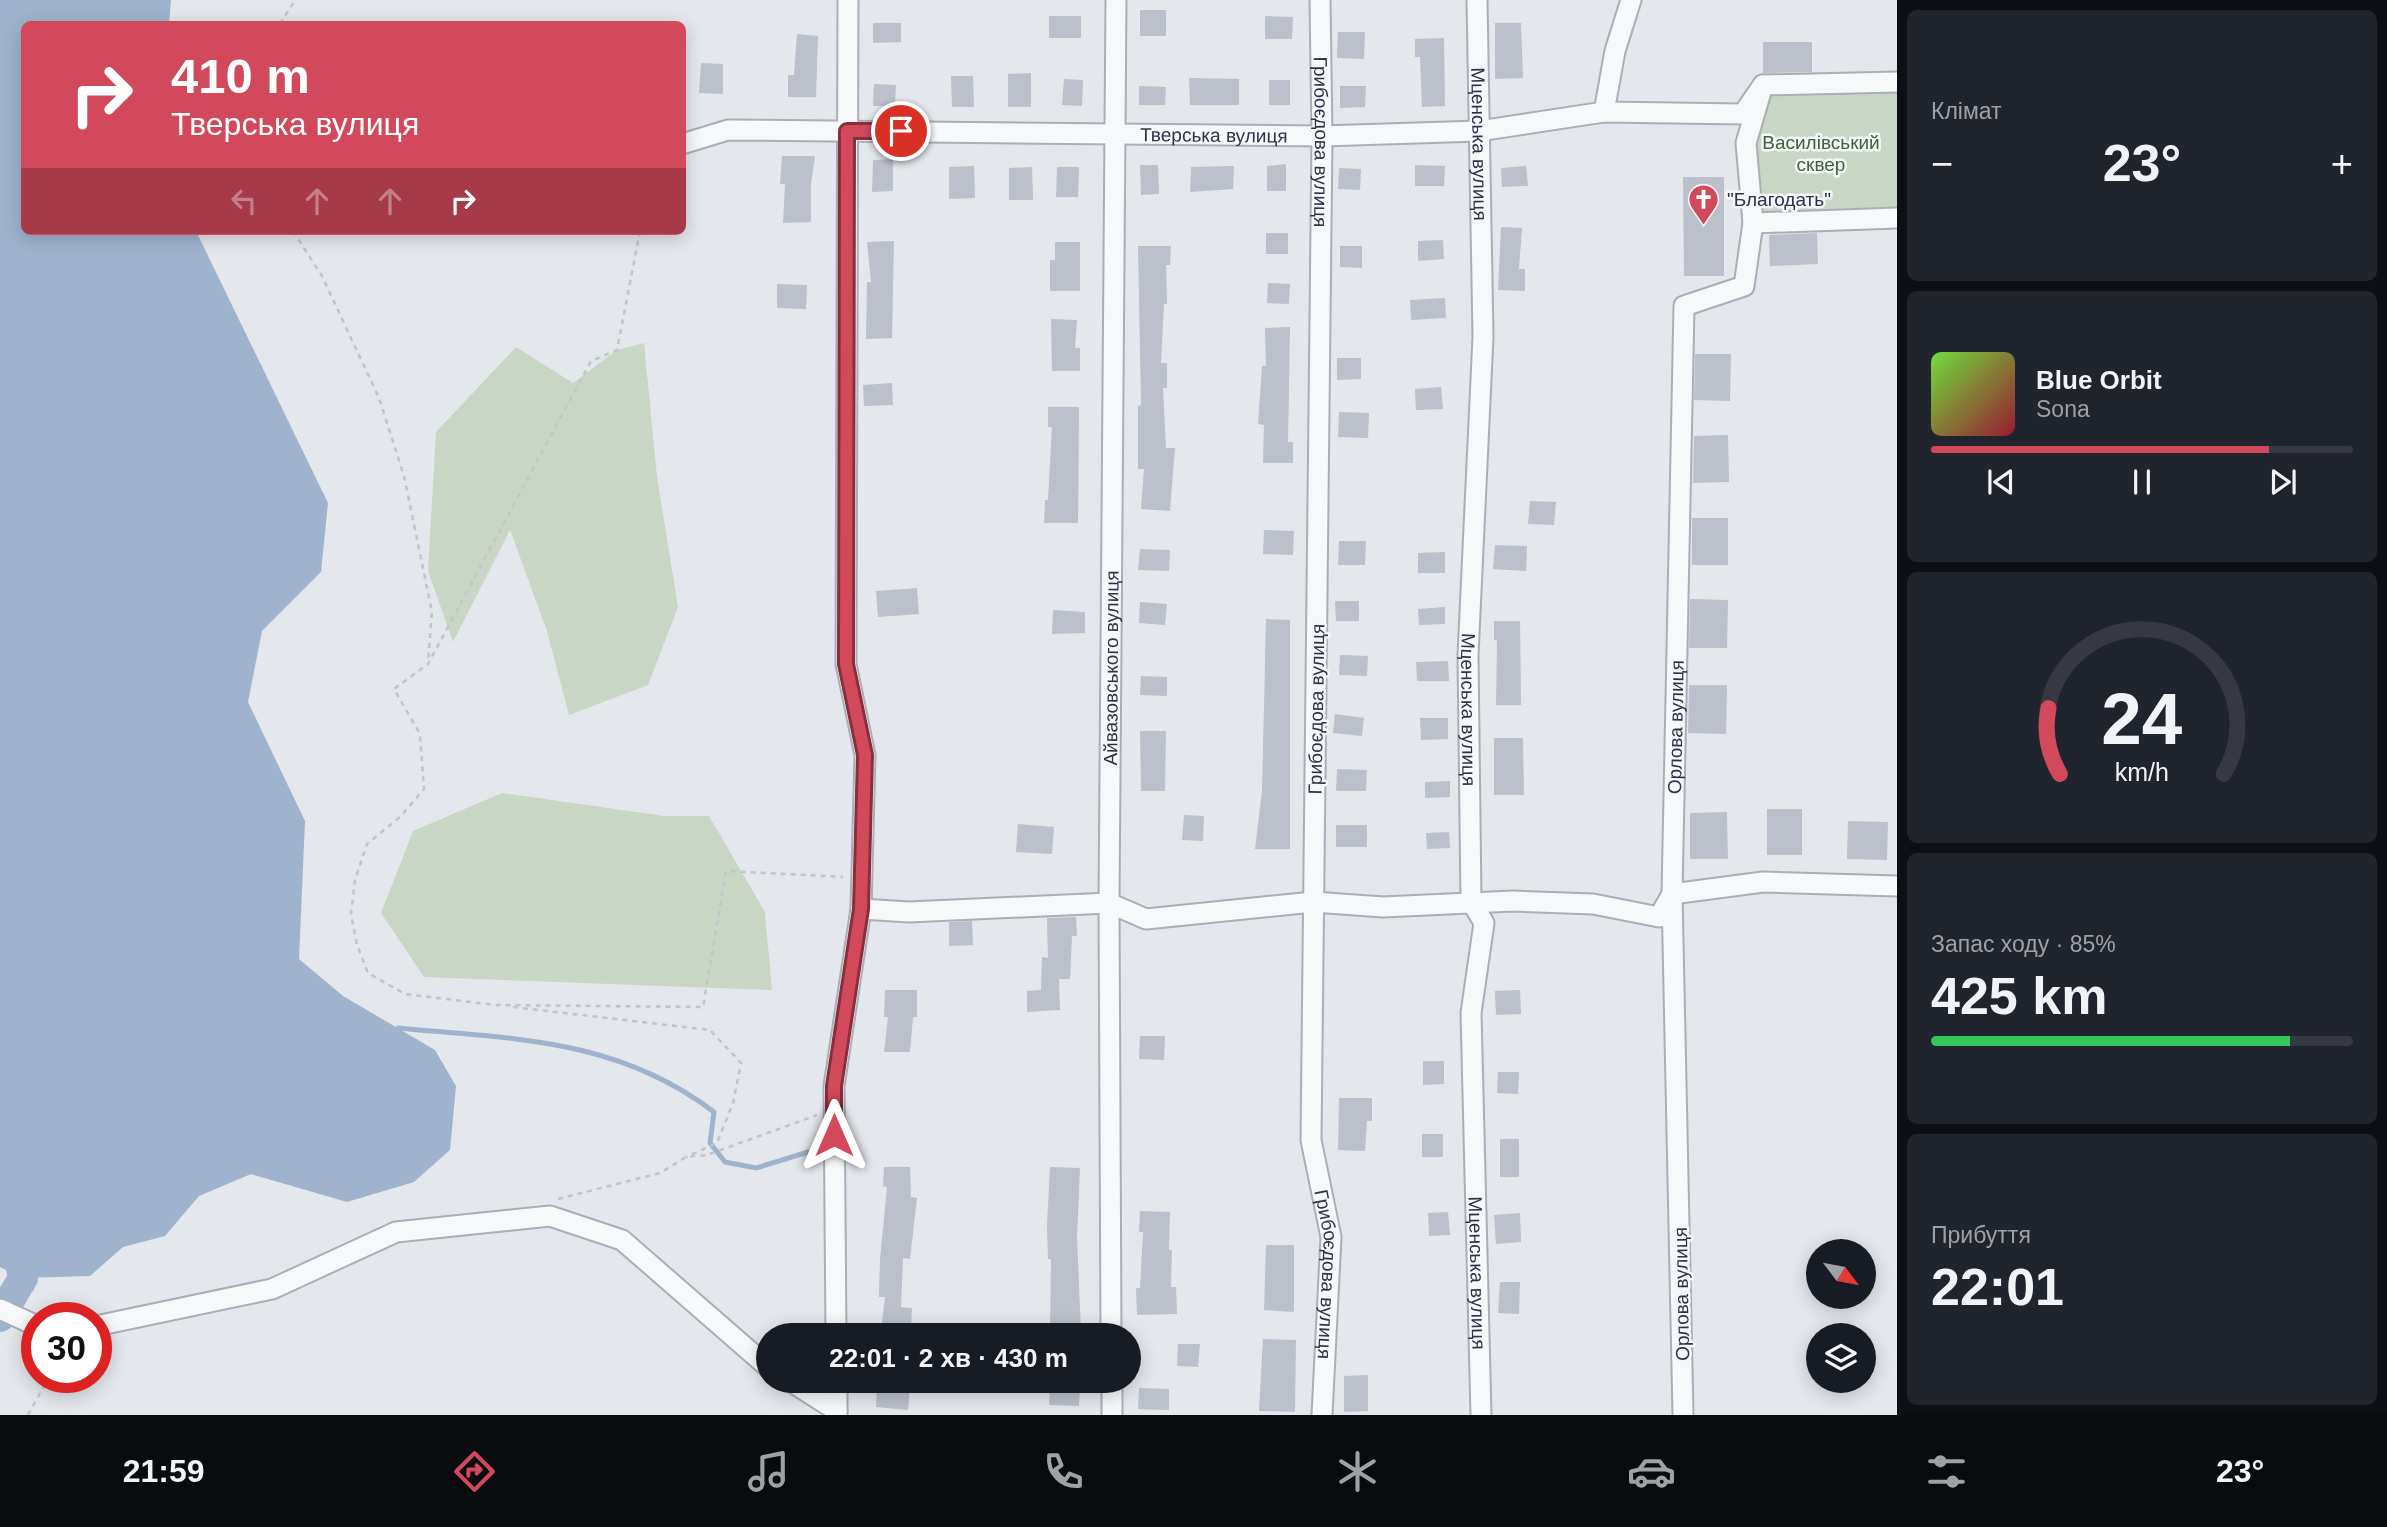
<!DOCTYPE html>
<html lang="uk">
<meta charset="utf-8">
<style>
:root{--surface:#171b24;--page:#20242c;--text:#f1f3f6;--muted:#9ea1a6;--line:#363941;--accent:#d1495b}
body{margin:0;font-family:Helvetica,sans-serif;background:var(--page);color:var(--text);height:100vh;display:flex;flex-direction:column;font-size:26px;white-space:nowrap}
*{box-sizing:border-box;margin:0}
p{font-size:23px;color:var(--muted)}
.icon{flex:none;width:38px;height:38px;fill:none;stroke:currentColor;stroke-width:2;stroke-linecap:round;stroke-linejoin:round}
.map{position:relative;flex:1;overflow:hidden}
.drawer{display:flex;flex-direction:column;gap:10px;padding:10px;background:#0d0f14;width:490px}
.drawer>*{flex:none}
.guide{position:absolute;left:21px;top:21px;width:665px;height:214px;border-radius:10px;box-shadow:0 4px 18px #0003;background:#d1495b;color:#fff;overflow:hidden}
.needle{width:46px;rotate:122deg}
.controls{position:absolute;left:1806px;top:1239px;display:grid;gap:14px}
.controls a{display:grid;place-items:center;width:70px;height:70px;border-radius:50%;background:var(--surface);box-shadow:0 4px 18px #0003;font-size:35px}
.speed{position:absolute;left:21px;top:1302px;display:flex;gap:14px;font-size:35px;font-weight:700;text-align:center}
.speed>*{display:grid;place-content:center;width:91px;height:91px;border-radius:50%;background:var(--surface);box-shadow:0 4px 18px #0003;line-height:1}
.speed .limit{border:10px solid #d22;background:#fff;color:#111}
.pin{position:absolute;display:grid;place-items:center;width:60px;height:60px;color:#fff;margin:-30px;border:4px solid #fff;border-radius:50%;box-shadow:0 2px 7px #0007}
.me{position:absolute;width:77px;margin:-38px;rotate:0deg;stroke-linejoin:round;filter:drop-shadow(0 0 5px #0008)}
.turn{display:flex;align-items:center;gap:24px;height:147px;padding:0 35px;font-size:32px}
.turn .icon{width:91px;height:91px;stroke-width:2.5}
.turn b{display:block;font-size:49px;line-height:60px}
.lanes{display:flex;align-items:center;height:66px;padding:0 35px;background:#0003;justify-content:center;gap:35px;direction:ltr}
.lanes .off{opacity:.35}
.big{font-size:52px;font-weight:700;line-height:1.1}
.drawer .tile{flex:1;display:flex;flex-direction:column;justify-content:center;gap:10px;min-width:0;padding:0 24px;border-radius:10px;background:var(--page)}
.drawer .dial{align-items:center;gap:0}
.dial svg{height:182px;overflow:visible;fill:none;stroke:var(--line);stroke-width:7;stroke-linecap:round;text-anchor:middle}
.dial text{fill:var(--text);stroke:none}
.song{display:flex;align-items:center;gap:21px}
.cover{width:84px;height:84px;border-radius:10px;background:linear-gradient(135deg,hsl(100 70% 55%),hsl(350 70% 35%))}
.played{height:7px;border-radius:4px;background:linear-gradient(90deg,var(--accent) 80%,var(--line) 80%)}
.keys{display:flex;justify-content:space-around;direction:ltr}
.heat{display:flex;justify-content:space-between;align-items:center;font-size:38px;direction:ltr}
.charge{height:10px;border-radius:5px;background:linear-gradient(90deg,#34c759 85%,var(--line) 0)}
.trip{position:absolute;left:756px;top:1323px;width:385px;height:70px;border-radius:35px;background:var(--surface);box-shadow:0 4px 18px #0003;font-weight:700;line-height:70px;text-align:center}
.tabs{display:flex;height:112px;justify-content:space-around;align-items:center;background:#090b0e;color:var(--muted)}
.tabs .icon{width:49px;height:49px}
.tabs .active{color:var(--accent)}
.tabs b{font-size:32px;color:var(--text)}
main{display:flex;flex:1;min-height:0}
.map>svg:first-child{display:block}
.green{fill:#c9d6c5}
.water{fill:#9fb4cc}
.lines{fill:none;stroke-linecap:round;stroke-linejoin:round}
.stream{stroke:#9fb4cc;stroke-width:5}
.river{stroke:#9fb4cc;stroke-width:30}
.building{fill:#bbc0ca}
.minor-casing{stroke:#a9aeb7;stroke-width:23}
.path{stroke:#c2c5cb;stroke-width:2.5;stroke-dasharray:5 5;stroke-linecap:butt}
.minor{stroke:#f7f8fa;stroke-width:19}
.route-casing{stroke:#882f3b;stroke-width:18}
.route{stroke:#d1495b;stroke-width:12}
.labels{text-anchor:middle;stroke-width:5;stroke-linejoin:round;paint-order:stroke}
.street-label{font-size:19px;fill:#2b3445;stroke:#f4f6f9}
.park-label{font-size:19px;fill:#3f6138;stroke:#f4f6f9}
.poi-label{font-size:19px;fill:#2b3445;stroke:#f4f6f9;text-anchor:start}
</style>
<main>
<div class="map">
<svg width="1897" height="1415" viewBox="0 0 1897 1415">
<rect width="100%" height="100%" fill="#e4e7ec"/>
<!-- green -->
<g class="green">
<path d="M1897,82v136l-144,5 -7,-80 17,-58z"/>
<path d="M644,343l13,134 21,130 -30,78 -79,30 -22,-84 -37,-101 -57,112 -25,-71 8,-139 80,-85 57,36 44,-33z"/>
<path d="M502,793l162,23h45l56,96 7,78 -348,-13 -43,-64 32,-82z"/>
</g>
<!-- water -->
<path class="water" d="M0,0h171l-2,24h-145v207h172l132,272 -7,69 -59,59 -14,71 57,119 -6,138 44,37 92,54 21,36 -6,64 -36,32 -67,20 -96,-28 -52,22 -34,40 -42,11 -33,29 -67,2 -23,-11z"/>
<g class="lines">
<!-- stream -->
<path class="stream" d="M398,1028c116,11 219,10 316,84l-4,31 15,19 31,6 52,-16"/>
<!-- river -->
<path class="river" d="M0,1162l23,116 -23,39"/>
</g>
<!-- building -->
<g class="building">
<rect x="1140" y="10" width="26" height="26"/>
<rect x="1049" y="16" width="32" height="22"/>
<path d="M1265,16l28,1 -1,22h-27z"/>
<path d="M873,23h28v19l-28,1z"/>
<path d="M1495,23h26l2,55 -28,1z"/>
<path d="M1338,32h27l-1,27 -27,-1z"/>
<path d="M797,34l21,2 -2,61h-28v-22h6z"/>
<path d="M1444,38l1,68 -23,1 -2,-50h-5v-18z"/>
<path d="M1763,42h49v30l-49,1z"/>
<path d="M701,63l22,1v30l-24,-1z"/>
<path d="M1031,73v34h-23v-33z"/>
<path d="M951,76h22l1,31h-22z"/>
<path d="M1189,78l50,1v26h-49z"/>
<path d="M1064,79l19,1 -1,26 -20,-1z"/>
<rect x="1269" y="80" width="21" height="25"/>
<path d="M874,84l22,1 -1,21h-22z"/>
<path d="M1139,86l27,1 -1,18h-26z"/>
<path d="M1340,86h26l-1,21 -25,1z"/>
<path d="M782,156h33l-4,28v38l-28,1 2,-39h-5z"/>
<path d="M893,159v32l-21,1 1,-32z"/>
<path d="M1286,164v27h-19v-25z"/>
<path d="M1140,165h18l1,29 -18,1z"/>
<path d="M1415,165l30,1 -1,20h-29z"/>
<path d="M974,166l1,32 -26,1v-32z"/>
<path d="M1234,166l-1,23 -43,3 1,-25z"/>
<path d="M1526,166l2,20 -26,1 -1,-19z"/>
<path d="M1032,167l1,33h-24v-32z"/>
<path d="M1057,167h22l-1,30h-22z"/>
<path d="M1339,168l22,1 -1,21 -22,-1z"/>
<path d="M1683,177h41v99h-40z"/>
<path d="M1501,227l21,1 -3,41h6v22l-27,-1z"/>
<rect x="1266" y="233" width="22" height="21"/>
<path d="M1817,233l1,31 -48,2 -1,-31z"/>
<path d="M1443,240l1,19 -26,2v-20z"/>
<path d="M894,241l-2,97 -26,1 1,-57h4l-4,-40z"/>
<path d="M1055,242h25v49h-30v-31h5z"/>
<path d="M1138,246h33l-1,19h-4l1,39h-3l-3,59h6v25h-4l3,60h9l-5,63 -29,-2 3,-40h-6v-63l3,-1z"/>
<path d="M1340,246h22v22l-22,-1z"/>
<path d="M1268,283l22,1 -1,20 -22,-1z"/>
<path d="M777,284l30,1 -1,24 -29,-1z"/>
<path d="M1445,298l1,20 -35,2 -1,-20z"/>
<path d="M1051,319l26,1 -2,28h5v23h-28z"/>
<path d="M1290,327l-2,115h5v21h-30l1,-38 -6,-1 4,-58h4l-1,-38z"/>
<path d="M1695,354h36l-1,47 -36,-1z"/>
<path d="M1337,358h24v21l-24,1z"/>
<path d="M892,383l1,22 -29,1 -1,-21z"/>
<path d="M1441,387l2,22 -27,1 -1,-21z"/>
<path d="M1048,407h31l-1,116h-34l1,-23h3l4,-73h-4z"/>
<path d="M1339,412l30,1 -1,25 -30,-1z"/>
<path d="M1728,435l1,47 -36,1 1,-47z"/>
<path d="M1530,501l26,1 -2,23 -26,-1z"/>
<rect x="1692" y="518" width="36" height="47"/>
<path d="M1264,530l30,1 -1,24 -30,-1z"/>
<path d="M1339,541h27l-1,24h-27z"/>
<path d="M1495,545l32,1 -1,25 -33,-2z"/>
<path d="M1140,549l30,1 -1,21 -31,-1z"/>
<path d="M1445,552v21h-27v-20z"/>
<path d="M917,588l2,26 -41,3 -2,-26z"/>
<path d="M1690,599l38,1 -1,48h-38z"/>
<path d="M1335,601h24v20h-23z"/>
<path d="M1140,602l27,2 -2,21 -26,-2z"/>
<path d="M1445,607v17l-26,1 -1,-16z"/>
<path d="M1053,610l32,2v21l-33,1z"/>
<path d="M1266,619l24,1v229h-35l7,-58z"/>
<path d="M1494,621h26l1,84h-25l1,-65h-3z"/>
<path d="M1340,655l28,1 -1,20 -28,-1z"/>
<path d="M1448,661l1,20h-32l-1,-19z"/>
<path d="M1141,676l26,1v19l-27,-1z"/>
<path d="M1689,685h38l-1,49 -38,-1z"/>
<path d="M1335,714l29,4 -2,18 -29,-3z"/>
<path d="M1420,718h28v21l-27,1z"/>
<path d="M1140,731h26l-1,60h-24z"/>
<path d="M1494,738h29l1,57h-30z"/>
<path d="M1337,769l30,1 -1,21h-30z"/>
<path d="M1450,781v16l-25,1v-16z"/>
<rect x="1767" y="809" width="35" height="46"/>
<path d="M1727,812l1,47h-38v-46z"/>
<path d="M1184,815l20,1 -1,25 -21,-1z"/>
<path d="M1848,821l40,1 -1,38 -40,-1z"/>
<path d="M1018,824l36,3 -2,27 -36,-2z"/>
<rect x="1336" y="825" width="31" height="22"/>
<path d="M1449,832l1,16 -23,1 -1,-16z"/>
<path d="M1076,917l1,19h-5l-2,43h-11l1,31 -33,2v-21l14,-1 1,-33 6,1 -1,-40z"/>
<path d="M972,921l1,24 -24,1v-24z"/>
<path d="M885,990h32v27h-4l-3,35h-26l4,-35h-4z"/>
<path d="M1520,990l1,24 -25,1 -1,-24z"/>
<path d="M1140,1036h25l-1,24 -25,-1z"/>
<path d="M1423,1061h21v23l-21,1z"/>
<path d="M1498,1072h21l-1,22 -21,-1z"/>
<path d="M1339,1098h33v23h-5l-2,30 -27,-1z"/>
<rect x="1422" y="1134" width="21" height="23"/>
<rect x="1500" y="1139" width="19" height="38"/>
<path d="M884,1167h26l1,30 6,1 -7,61 -7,-1 -2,49 11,1 -1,23 -30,-1 4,-33h-6l1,-38 7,-72 -4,-1z"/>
<path d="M1050,1167l30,1 -3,70 4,94 -31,-1 1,-72h-3l-1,-34z"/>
<path d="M1140,1211l30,1 -1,38h3l-1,37h5l1,27 -40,1 -1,-27h4l3,-56h-4z"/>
<path d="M1448,1212l2,23 -21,1 -1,-23z"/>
<path d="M1520,1213l1,29 -25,2 -2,-29z"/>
<path d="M1266,1245h28v67l-30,-2z"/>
<path d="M1500,1282h20l-1,32 -21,-1z"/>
<path d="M1263,1339l33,1 -1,72 -36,-1z"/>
<path d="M1178,1344h22l-2,23 -21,-1z"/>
<path d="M1368,1375v36l-24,1v-36z"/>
<path d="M1050,1384l30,1 -1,21 -30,-1z"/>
<path d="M877,1385l33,1 -2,24 -32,-3z"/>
<path d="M1139,1388l30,1v21l-31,-1z"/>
</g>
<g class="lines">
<defs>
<g id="minor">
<path id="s1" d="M1320,0l2,136 -11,1004 20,97 -9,178"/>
<path id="s2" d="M1477,0l6,337 -15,318 3,246 13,22 -13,90 10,402"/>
<path d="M1604,112l11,-61 16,-51"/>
<path id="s3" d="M682,144l46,-14 594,6 157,-5 125,-19 139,2 20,-29 134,-3"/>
<path d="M1753,223l144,-5"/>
<path d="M861,909l48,3 200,-9 37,16 167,-17 70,5 130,-6 80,3 66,13 13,-23 91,-12 134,4"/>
<path d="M0,1309l37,17"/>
<path d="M96,1326l176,-37 124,-57 154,-16 72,24 146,127"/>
<path d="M836,1335l-2,-249 27,-177 4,-154 -19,-91 2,-664"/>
<path id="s4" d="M1111,1335l-2,-432 7,-903"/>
<path d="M790,1381l47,30"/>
<path d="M837,1381v34"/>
<path d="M1112,1381v34"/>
<path id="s5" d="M1683,1415l-11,-521 12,-588 60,-20 9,-63 -7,-80 17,-58"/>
</g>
</defs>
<!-- minor casing -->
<use href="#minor" class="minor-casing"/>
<!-- path -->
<g class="path">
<path d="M280,24l15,-24"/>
<path d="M293,231l29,45 57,122 25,78 28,136 -4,50"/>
<path d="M640,231l-23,119 -26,11 -163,303 -34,25 26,45 4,55 -23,27 -34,28 -12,36 -4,34 6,31 11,28 37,21 90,11 208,2 23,-136 117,6"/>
<path d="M513,1007l197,23 31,33 -8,40 -16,40 -31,14"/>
<path d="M558,1199l102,-26 26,-16 21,-2 110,-40"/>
<path d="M28,1415l21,-38"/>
</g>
<!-- minor -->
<use href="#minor" class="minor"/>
</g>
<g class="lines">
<defs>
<path id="route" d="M834,1135v-49l27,-177 4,-154 -19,-91 1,-533h54"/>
</defs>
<!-- route casing -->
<use href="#route" class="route-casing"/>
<!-- route -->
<use href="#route" class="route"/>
</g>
<!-- icons -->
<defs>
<symbol id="church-pin" viewBox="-11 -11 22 30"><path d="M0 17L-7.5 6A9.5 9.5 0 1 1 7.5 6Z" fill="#d1495b" stroke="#f4f6f9"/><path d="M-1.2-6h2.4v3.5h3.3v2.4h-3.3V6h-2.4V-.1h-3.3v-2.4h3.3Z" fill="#fff"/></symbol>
</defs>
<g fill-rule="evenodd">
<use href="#church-pin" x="1686" y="182" width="35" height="47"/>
</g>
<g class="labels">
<!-- street labels -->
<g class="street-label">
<text dy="7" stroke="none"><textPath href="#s3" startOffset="534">Тверська вулиця</textPath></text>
<text dy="7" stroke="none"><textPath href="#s1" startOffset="142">Грибоєдова вулиця</textPath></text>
<text dy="7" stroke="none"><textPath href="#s2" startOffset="144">Мценська вулиця</textPath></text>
<text dy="7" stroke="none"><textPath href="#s4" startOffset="667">Айвазовського вулиця</textPath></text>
<text transform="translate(1316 709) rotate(-89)" y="7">Грибоєдова вулиця</text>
<text dy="7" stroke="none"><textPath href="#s2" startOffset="710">Мценська вулиця</textPath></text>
<text dy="7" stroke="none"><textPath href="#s5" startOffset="688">Орлова вулиця</textPath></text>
<text dy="7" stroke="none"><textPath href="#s2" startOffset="1278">Мценська вулиця</textPath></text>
<text dy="7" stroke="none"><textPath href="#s1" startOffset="1276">Грибоєдова вулиця</textPath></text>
<text transform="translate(1681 1294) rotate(-91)" y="7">Орлова вулиця</text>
</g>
<!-- park labels -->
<g class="park-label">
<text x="1821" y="149">Василівський<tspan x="1821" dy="22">сквер</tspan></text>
</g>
<!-- poi labels -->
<g class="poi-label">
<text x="1727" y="206">"Благодать"</text>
</g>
</g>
</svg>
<div class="controls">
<a><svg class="needle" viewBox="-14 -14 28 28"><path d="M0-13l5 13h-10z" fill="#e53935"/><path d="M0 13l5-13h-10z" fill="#9ea1a6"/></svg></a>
<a><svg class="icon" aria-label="layers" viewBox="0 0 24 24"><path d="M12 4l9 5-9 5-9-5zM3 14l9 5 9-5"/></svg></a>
</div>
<div class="speed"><div class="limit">30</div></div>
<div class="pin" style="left:901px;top:131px;background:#d93025"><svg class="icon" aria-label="arrive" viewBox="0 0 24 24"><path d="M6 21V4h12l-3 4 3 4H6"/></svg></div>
<svg class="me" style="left:834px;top:1135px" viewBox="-20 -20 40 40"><path d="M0-17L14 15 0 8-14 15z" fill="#d1495b" stroke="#fff" stroke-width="4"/></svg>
<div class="trip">22:01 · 2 хв · 430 m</div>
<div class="guide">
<div class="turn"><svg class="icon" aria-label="right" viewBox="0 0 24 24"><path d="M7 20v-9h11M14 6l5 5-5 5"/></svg><div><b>410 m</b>Тверська вулиця</div></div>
<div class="lanes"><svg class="icon off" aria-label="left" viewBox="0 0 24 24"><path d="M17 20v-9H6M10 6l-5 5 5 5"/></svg><svg class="icon off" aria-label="ahead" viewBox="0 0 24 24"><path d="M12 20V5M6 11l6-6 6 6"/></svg><svg class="icon off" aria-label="ahead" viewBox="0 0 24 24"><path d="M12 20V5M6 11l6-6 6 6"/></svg><svg class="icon" aria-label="right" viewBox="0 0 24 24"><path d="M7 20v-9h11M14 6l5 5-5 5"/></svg></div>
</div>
</div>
<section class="drawer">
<div class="tile"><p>Клімат</p>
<div class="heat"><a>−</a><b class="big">23°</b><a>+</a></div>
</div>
<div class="tile">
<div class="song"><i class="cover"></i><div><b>Blue Orbit</b><p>Sona</p></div></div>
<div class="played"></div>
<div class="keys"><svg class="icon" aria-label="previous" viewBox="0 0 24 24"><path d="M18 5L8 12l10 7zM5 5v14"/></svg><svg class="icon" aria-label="pause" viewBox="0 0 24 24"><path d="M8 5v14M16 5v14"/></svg><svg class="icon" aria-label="next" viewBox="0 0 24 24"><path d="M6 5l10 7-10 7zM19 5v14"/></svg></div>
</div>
<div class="tile dial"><svg viewBox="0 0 100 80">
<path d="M14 69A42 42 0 1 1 86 69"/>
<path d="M14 69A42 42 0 0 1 9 40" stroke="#d1495b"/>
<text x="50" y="56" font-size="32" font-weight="700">24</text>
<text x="50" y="72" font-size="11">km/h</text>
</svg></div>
<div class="tile"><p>Запас ходу · 85%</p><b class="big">425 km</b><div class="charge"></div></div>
<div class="tile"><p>Прибуття</p><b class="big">22:01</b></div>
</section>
</main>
<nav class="tabs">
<b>21:59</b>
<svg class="icon active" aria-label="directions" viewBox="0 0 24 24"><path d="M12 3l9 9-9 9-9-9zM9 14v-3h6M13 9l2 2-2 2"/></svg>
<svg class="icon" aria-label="music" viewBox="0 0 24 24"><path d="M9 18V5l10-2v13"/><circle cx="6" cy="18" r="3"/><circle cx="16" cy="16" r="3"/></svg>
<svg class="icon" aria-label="phone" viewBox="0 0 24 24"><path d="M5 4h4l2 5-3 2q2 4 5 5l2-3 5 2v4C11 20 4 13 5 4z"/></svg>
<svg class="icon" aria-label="climate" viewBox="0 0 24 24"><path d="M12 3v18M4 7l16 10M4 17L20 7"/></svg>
<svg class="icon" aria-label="car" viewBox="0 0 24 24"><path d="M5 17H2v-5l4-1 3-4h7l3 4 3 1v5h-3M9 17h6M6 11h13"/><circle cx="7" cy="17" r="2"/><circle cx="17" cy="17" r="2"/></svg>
<svg class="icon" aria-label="filters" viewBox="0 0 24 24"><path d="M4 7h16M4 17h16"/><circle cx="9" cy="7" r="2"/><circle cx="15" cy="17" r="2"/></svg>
<b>23°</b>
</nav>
